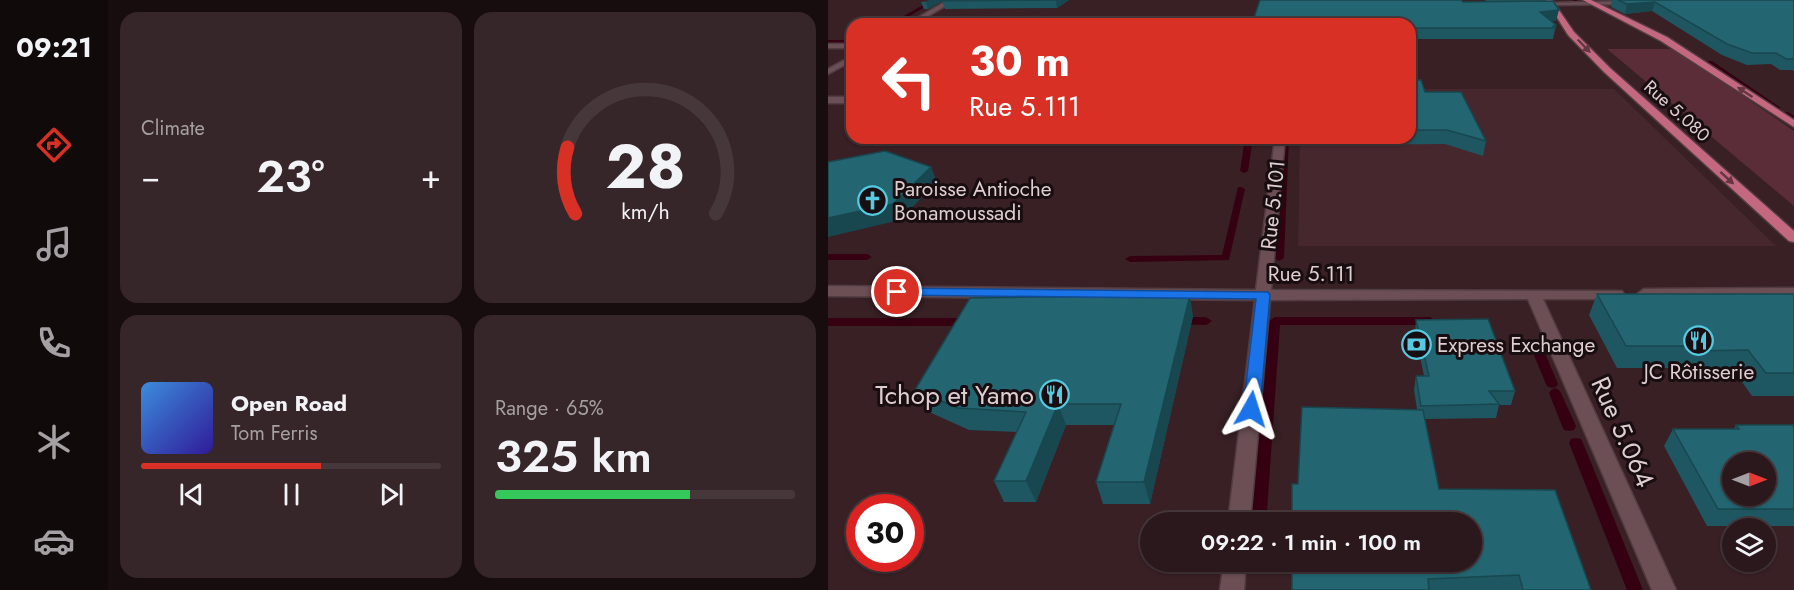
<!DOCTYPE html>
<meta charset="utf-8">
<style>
:root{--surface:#2a181c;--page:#362529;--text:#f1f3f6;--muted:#a5a0a3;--line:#46373b;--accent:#d93025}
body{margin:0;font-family:Jost,sans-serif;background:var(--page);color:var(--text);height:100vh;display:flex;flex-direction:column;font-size:22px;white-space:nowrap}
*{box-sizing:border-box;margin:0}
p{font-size:20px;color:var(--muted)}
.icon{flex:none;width:33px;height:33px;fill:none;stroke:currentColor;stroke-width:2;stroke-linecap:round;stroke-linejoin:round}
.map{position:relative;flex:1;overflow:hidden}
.drawer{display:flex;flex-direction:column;gap:12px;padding:12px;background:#170d0f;width:720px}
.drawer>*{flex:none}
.top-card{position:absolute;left:18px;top:18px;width:570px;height:126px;border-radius:18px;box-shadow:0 2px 4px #0004,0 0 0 2px var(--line);background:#d93025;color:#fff;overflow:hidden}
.needle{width:39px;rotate:90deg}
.tools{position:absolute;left:894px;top:452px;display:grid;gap:12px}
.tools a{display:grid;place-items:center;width:54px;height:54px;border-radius:50%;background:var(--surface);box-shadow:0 2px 4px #0004,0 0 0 2px var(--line);font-size:30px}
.speed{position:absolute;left:18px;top:494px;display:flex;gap:12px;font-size:30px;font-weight:700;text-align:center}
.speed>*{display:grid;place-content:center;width:78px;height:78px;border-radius:50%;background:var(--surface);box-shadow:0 2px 4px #0004,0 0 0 2px var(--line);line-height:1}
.speed .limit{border:9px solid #d22;background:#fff;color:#111}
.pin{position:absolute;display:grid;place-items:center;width:51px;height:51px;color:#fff;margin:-26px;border:3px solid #fff;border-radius:50%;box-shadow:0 2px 6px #0007}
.me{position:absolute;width:66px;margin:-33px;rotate:6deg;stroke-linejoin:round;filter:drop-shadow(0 0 4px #0008)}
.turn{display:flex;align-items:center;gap:21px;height:126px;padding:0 24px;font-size:27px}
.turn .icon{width:78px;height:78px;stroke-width:2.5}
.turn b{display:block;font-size:42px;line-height:51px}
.big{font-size:45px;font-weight:600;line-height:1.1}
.drawer .tile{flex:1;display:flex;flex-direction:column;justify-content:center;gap:9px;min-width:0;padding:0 21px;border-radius:18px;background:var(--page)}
.drawer .dial{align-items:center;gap:0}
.dial svg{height:156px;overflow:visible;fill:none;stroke:var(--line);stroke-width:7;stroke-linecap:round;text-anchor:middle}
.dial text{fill:var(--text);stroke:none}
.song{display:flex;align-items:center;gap:18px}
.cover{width:72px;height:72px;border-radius:9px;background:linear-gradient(135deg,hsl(210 70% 55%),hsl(250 70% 35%))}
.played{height:6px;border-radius:3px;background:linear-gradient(90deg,var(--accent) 60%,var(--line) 60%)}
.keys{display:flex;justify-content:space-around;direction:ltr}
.heat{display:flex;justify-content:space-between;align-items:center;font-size:33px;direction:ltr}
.charge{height:9px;border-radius:4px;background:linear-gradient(90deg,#34c759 65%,var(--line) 0)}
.drawer .tiles{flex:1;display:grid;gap:12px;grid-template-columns:repeat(2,1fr)}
.trip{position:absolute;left:312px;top:512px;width:342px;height:60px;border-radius:30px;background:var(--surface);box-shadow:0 2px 4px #0004,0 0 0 2px var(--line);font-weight:600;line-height:60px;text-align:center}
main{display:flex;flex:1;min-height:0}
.menu{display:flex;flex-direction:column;width:108px;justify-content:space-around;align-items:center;background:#110a0b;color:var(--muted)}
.menu .icon{width:42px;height:42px}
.menu .current{color:var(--accent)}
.menu b{font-size:27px;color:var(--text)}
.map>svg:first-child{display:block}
.built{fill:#46272e}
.green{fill:#5a2d38}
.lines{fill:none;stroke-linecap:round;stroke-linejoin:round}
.stream{fill:#360013;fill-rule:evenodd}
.minor-casing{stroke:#503c41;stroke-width:3}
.major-casing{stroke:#503c41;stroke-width:3}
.minor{fill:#6b4f55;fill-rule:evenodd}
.major{fill:#c46880;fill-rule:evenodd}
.wall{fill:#1e5761}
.shaded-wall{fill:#18474f}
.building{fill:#236571;stroke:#18474f;stroke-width:1.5;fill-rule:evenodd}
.oneway{fill:#653642}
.route{fill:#1a73e8;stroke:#114b97;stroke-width:1.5}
.labels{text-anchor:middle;stroke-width:6;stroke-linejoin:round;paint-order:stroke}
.far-street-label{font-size:18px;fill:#dfced1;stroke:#180d10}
.poi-label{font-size:21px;fill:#dfced1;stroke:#180d10;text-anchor:start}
.street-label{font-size:21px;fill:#dfced1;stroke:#180d10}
.near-poi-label{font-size:26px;fill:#dfced1;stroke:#180d10;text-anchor:end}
.near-street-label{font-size:26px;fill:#dfced1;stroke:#180d10}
</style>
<main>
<nav class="menu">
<b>09:21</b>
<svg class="icon current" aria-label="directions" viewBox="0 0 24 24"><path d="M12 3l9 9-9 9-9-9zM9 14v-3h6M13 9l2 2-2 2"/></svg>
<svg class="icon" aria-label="music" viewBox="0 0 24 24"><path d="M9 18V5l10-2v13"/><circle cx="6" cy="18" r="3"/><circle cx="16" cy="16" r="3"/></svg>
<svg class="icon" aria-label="phone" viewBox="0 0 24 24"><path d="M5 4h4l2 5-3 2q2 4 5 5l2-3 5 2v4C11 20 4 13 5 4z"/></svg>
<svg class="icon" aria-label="climate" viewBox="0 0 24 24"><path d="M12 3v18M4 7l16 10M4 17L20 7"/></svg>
<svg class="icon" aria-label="car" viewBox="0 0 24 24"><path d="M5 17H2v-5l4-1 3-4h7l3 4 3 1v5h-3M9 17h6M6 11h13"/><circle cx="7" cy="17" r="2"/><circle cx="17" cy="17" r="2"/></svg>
</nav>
<section class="drawer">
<div class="tiles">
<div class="tile"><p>Climate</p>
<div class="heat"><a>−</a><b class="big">23°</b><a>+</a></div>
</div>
<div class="tile dial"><svg viewBox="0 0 100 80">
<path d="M14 69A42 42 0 1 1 86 69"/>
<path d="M14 69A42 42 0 0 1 10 35" stroke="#d93025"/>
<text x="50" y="56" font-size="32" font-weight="700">28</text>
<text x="50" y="72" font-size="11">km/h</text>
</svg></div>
<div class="tile">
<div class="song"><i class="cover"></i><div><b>Open Road</b><p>Tom Ferris</p></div></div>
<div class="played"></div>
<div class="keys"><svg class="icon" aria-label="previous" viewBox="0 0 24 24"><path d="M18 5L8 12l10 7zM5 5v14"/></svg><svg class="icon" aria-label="pause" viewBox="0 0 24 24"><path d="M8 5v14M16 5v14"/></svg><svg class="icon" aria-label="next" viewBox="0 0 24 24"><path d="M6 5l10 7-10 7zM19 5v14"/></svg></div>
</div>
<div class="tile"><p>Range · 65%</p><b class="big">325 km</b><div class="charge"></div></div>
</div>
</section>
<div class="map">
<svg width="966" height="590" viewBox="0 0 966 590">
<rect width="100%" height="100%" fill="#382025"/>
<!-- built -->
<path class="built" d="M582,89h204l162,157h-478l2,-108h110z"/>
<!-- green -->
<path class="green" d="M779,49h68l119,82v75z"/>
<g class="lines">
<!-- stream -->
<g class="stream">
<path d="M745,0h4l2,2 -4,1z"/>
<path d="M100,2l4,1 -36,21h-6z"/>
<path d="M122,16l4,1 -10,7h-5z"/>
<rect x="0" y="40" width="24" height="4"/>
<path d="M880,61h4l69,47 -5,1 -68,-46z"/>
<path d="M956,112h4l6,4v5l-10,-7z"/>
<path d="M417,138h8l-5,33 -4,2 -4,-2z"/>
<path d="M453,138h8l-5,120 -5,3 -5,-3z"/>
<path d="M410,187h3l4,2 -16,71 -99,2 -5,-3 5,-3 92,-1z"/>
<path d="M0,254h39l5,3 -5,3h-39z"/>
<path d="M351,317h27l6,4 -6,4 -31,-1 -2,-3 2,-3z"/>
<path d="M447,317h155l6,4 -6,4h-150l-13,186 -3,5 -5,2 -5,-2 -3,-5 18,-190z"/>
<path d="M0,318h141l6,4 -6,4h-141z"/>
<path d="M711,349l4,1 2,3 13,31 -2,3 -4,1 -4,-1 -2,-3 -13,-31 2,-3z"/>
<path d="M727,388l4,2 2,3 15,33 -2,4 -5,1 -5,-1 -2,-4 -13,-33 2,-3z"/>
<path d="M748,438l5,1 2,4 60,147h-16l-58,-147 2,-4z"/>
</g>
<defs>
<g id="minor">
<path d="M120,0h7l-40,24h-8z"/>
<path d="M802,1l2,3 -80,1 -3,-2z"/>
<rect x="0" y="44" width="24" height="4"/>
<path d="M24,56v5l-24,13v-5z"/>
<rect x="0" y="97" width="24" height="6"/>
<path d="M447,138h10l-14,152 351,1 2,3 -2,3 -5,2h-74l133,291h-24l-124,-291 -258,1 -20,222h-22l27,-222 -427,-4v-10l428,4z"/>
<path d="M966,288v10l-150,1 -7,-5 7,-5z"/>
<path d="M396,561h22l-2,29h-24z"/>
</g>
<g id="major">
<path d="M718,0h6l22,32 36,36 184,163v11l-5,-1 -185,-169 -36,-37z"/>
<path d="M755,0h8l76,37 127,83v7l-133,-86z"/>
</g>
</defs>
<!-- minor casing -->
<use href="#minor" class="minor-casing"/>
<!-- major casing -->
<use href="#major" class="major-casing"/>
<!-- minor -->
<use href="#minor" class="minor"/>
<!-- major -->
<use href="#major" class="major"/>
</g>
<!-- wall -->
<g class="wall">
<path d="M116,0l-16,9h-4l-3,-7z"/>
<path d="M241,0l-12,8 -112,1 -3,-8z"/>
<path d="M657,0h61v1l10,20h-5l5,4 -3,14h-143v-15l53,-22h24z"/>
<path d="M784,0h182v71l-2,-1h-12l-9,-6 -24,1 -25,-10 -70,-44 -27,3 -14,-7z"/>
<path d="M582,80l15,12 61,49 -3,15 -38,-12 -110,1 -1,-7h76z"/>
<path d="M769,294h197v102h-42l-17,-24 -58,1 -3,-5h-57l-28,-53z"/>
<path d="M365,316l-43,188h-47l-7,-22 18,-57h-48l-30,77h-32l-10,-21 23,-49 -48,-2 -42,-19 -12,-21z"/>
<path d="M588,320l99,71 -4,14h-12l-3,13 -71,1 14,70 152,101h-299l6,-106 119,-75 -3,-19 2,-14h8l-9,-43z"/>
<path d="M908,425l58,2v99h-87l-43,-80 9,-17h61z"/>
</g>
<!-- shaded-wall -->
<g class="shaded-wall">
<path d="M101,0h15l-16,9 -2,-7z"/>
<path d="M228,0h13l-12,8z"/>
<path d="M827,2l-3,9 -27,3 2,-10z"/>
<path d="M731,10l-3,11 -19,1 3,-10z"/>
<path d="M103,167l6,15 -37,38 -72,17v-19z"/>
<path d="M362,295l3,21 -43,188 -6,-22z"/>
<path d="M230,404l8,21 -30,77 -10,-21z"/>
</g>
<!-- building -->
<g class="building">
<path d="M116,0h112l-114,1z"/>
<path d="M432,0h201l2,2 90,-1 6,9 -19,2 16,13 -3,1 2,2h-145v-4h-158z"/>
<path d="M790,0h176v59h-8l-10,-6h-24l-25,-9 -72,-42 -28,2z"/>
<path d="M582,80h11l4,12h36l25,49 -39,-11h-37z"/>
<path d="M57,151l46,16 -38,37 -65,14v-56z"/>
<path d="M769,294h197v79h-28l-18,-23 -60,1 -3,-5h-59z"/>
<path d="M362,295l-46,187h-48l25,-78h-63l-32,77h-32l32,-69 -68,-4 -43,-18 55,-92z"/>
<path d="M660,319l27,72h-26l10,13 -78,2 -5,-30h13l-13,-56z"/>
<path d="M474,407l121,3 16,79 116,1 36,100h-68l-4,-15 -91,4 1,11h-137v-29h180v-39h-180v-38h6z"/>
<path d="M908,425h57l1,2v82h-76l-45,-80h66zM904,462h34v33h-34z"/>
</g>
<!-- one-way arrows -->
<defs><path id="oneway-solid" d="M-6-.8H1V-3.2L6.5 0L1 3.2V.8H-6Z" transform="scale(1.5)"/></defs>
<g class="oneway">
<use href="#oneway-solid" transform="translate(756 46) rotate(46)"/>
<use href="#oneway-solid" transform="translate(917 92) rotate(-147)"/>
<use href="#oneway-solid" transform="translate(899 178) rotate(42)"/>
</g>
<!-- route -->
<path class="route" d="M69,288l371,4 2,3 -10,114 -3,4 -6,2 -6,-2 -2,-4 13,-110 -364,-4 -2,-3 2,-3z"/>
<!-- icons -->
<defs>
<symbol id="church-ring" viewBox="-11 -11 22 22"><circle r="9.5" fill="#180d10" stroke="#55cae0" stroke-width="1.5"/><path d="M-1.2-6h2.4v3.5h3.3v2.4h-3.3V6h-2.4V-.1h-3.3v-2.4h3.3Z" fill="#55cae0"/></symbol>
<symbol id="restaurant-ring" viewBox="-11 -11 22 22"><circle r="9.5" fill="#180d10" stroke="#55cae0" stroke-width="1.5"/><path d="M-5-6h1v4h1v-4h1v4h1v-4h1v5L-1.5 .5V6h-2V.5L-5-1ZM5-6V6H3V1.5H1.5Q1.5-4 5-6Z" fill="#55cae0"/></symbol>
<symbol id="bank-ring" viewBox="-11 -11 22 22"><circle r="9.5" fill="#180d10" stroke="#55cae0" stroke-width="1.5"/><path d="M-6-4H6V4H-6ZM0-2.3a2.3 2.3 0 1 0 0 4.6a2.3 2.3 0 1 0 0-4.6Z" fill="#55cae0"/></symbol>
</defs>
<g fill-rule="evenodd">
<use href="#church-ring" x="28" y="184" width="33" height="33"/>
<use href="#restaurant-ring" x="854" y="324" width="33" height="33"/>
<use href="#bank-ring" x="572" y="328" width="33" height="33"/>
<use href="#restaurant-ring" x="210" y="378" width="33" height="33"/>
</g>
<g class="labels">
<!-- far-street labels -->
<g class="far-street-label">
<text transform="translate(849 111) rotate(42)" y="6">Rue 5.080</text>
</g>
<!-- poi labels -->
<g class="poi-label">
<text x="66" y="196">Paroisse Antioche<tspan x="66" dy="24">Bonamoussadi</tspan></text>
<text x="609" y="352">Express Exchange</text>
<text x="871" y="379" text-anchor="middle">JC Rôtisserie</text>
</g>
<!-- street labels -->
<g class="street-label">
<text transform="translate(445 205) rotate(-84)" y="7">Rue 5.101</text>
<text x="483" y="281">Rue 5.111</text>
</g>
<!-- near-poi labels -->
<g class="near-poi-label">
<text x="206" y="404">Tchop et Yamo</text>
</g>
<!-- near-street labels -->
<g class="near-street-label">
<text transform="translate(795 432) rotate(66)" y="9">Rue 5.064</text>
</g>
</g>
</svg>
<div class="tools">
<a><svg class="needle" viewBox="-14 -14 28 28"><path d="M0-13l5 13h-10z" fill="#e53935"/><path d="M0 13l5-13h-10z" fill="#a5a0a3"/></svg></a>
<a><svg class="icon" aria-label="layers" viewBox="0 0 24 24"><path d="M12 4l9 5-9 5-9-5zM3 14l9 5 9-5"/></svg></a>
</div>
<div class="speed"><div class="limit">30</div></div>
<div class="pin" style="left:69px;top:292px;background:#d93025"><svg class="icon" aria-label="arrive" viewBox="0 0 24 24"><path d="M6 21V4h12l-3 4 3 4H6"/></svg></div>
<svg class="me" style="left:423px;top:409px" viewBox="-20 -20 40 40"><path d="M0-17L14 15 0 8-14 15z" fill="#1a73e8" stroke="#fff" stroke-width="4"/></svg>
<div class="trip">09:22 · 1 min · 100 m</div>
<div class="top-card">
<div class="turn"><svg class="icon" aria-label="left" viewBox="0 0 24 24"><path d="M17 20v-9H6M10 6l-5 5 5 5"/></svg><div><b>30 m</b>Rue 5.111</div></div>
</div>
</div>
</main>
